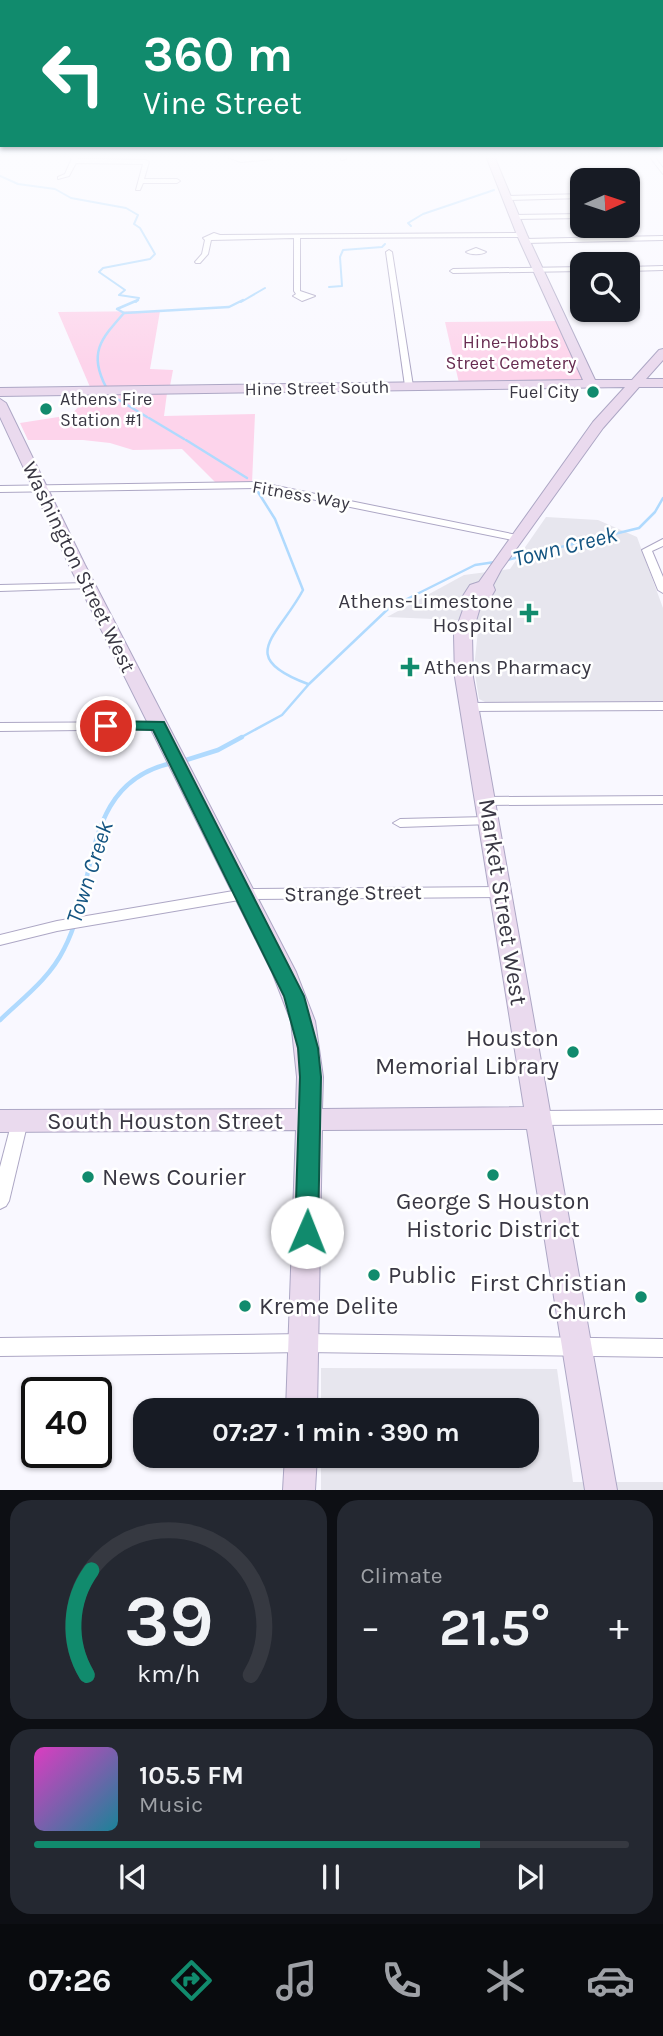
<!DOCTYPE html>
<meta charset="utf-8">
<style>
:root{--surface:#171b24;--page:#242831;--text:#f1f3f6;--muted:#9ea1a6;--line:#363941;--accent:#118b6d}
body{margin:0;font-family:Karla,sans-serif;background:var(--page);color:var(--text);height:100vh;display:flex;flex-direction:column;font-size:26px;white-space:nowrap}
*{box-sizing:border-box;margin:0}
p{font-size:23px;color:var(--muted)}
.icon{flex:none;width:38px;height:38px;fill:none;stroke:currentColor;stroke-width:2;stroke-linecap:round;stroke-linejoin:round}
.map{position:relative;height:1490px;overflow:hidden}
.drawer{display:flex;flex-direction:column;gap:10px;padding:10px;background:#0d0f14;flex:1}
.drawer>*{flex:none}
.guide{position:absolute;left:0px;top:0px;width:663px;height:147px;box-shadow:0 2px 5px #0004;background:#118b6d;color:#fff;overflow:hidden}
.needle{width:46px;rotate:87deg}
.fabs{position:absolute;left:570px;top:168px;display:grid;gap:14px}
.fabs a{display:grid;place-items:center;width:70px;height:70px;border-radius:14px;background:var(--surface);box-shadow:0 2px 5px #0004;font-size:35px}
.speed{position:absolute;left:21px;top:1377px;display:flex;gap:14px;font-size:35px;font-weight:700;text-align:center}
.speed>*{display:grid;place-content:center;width:91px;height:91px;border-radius:50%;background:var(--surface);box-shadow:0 2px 5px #0004;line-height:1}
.speed .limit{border:4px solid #111;border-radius:10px;background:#fff;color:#111}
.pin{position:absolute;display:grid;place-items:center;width:60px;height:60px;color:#fff;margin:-30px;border:4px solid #fff;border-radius:50%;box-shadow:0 2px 7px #0007}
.me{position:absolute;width:77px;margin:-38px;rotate:1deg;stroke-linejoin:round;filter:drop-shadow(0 0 5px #0008)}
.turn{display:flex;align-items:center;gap:24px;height:147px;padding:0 28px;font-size:32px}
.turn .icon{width:91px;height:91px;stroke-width:2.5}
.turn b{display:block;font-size:49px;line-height:60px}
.big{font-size:52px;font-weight:700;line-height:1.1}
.drawer .tile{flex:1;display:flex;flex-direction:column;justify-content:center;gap:10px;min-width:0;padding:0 24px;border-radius:21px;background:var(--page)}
.drawer .dial{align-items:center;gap:0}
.dial svg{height:182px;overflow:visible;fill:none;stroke:var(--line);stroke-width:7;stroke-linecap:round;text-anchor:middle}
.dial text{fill:var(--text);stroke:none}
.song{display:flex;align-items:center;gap:21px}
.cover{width:84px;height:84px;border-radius:10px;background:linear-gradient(135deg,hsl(310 70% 55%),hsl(190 70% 35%))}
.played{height:7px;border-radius:4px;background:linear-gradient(90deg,var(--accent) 75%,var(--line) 75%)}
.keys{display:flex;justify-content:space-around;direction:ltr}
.heat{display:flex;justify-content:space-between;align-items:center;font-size:38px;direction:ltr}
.drawer .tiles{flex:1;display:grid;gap:10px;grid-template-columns:1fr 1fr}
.tile:last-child{grid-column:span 2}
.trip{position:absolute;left:133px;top:1398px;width:406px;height:70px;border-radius:21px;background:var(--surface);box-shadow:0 2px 5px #0004;font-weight:700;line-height:70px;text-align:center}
.dock{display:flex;height:112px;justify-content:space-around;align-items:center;background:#090b0e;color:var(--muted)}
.dock .icon{width:49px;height:49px}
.dock .current{color:var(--accent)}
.dock b{font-size:32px;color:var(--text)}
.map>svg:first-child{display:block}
.built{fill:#e7e6ee}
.green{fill:#fdd4eb}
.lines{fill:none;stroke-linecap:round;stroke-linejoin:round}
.stream-far2{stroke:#b0dafe;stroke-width:2}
.stream-far1{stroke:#b0dafe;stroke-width:2.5}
.stream{stroke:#b0dafe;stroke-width:4.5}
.street-casing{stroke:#ada7c5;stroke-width:2}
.secondary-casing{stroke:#ada7c5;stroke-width:2}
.street{fill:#fff;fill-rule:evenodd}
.secondary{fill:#eadaee;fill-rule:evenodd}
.route{fill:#118b6d;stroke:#0b5a47;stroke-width:2}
.poi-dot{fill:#118b6d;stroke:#fff;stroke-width:2.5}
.labels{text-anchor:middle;stroke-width:5;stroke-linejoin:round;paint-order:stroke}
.far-park-label{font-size:18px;fill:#672c51;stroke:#fff}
.far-street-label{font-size:18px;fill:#393743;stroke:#fff}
.far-poi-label{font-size:18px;fill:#393743;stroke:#fff;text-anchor:end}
.street-label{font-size:21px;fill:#393743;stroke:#fff}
.poi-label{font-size:21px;fill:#393743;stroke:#fff;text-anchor:end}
.water-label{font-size:23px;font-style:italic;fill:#135481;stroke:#fff}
.near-street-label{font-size:24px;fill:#393743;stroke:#fff}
.near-poi-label{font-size:24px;fill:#393743;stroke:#fff;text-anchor:start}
</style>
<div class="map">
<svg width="663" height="1490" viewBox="0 0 663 1490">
<rect width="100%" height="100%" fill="#f9f8ff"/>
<!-- built -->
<g class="built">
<path d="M546,517l52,3 39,17 26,71v94l-176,1 -8,-4 -5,-31 5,-47 -92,-4 77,-42 46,-6z"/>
<path d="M321,1368l236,1 16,113h90v8h-342v-34h206v-46h-206z"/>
</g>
<!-- green -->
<g class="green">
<path d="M160,311l-10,58 23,1 -3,16 -80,1 -32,-75z"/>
<path d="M558,321l26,61 -125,1 -14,-61z"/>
<path d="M167,393l-3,23 91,-2 -3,69h-36l-34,-34 -49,1 -23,-7 -27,-3h-55l-8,-17 51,-8 19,-21z"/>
</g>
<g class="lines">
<!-- stream-far2 -->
<g class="stream-far2">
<path d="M0,176l18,8 37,5 16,9 55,10 12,7 -4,9 6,4 15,26 -5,5 -47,9 -4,4 26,18 -6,5 20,3 -3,4"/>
<path d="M411,226l-3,-3 15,-9 71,-24"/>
<path d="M329,287l13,-1 -2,-29 3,-7 39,-3 3,-3"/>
<path d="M241,302l24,-14"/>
</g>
<!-- stream-far1 -->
<g class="stream-far1">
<path d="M124,313l-7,-4 21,-9"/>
<path d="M106,387c-18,-34 -5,-48 18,-74l105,-6 14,-7"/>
<path d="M106,392l41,25"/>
<path d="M149,418l35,21"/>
<path d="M186,440l61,38"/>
<path d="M258,492l17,27 28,71c-25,47 -68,67 5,94"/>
<path d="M503,561l136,-33 16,-16 8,-14"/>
<path d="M238,739l44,-24 27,-31 80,-76 86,-43 20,-3"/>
</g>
<!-- stream -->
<g class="stream">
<path d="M183,761l35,-11 24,-13"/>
<path d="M0,1020c23,-22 50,-42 64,-71 35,-67 16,-166 108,-186"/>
</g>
<defs>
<g id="street">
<path d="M73,156h5l-1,3 69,1 3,2 -5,17h33l3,2 -3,2h-34l-3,7h-4l7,-26 -67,-1 -7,13 -11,3v-2l7,-3z"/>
<path d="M225,156l16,2 28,-1 3,2 -31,3z"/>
<path d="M340,156h6v3l-5,1z"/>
<path d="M649,156h5l9,12v6z"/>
<path d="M583,194v4l-77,2 -3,-2 3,-2z"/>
<path d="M583,214v4l-69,1 -3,-2 3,-2z"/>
<path d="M214,233l6,2 302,-2 3,2 -3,2 -222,1v53l15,5 -13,5 -9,-5 3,-2 -2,-3v-53l-83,2 -3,14 -8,9h-4l-1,-1 7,-8 3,-14 -2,-2z"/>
<path d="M663,236v4l-138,3 -3,-2 3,-2z"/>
<path d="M476,248l10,4c-4,3 -16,3 -20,0z"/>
<path d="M389,250l3,2 21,134 -4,2 -4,-2 -19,-134z"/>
<path d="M663,266v4l-35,1v-4z"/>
<path d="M583,267v4l-130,2 -3,-2 3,-2z"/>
<path d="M257,482l260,53 5,3 -5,3 -260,-53 -257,4v-6z"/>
<path d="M663,539v7l-11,5 11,26v16l-5,-3 -16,-40z"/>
<path d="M88,583l5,3 -1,2 -92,3v-6z"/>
<path d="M663,702v8l-193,1 -6,-4 6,-4z"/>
<path d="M159,722l6,4 -2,3 -163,2v-8z"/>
<path d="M663,796v8l-177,1 -6,-4 6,-4z"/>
<path d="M487,817l5,1 2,3 -2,3 -92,3 -7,-4 7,-4z"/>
<path d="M500,887l5,2 2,3 -2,3 -5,2 -255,2 -188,32 -57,14v-10l57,-14 188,-32z"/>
<path d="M663,1110v14l-123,1 -6,-2 -2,-5 2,-5 6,-2z"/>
<path d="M20,1114l6,2 2,5 -19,80 -3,5 -6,3v-42l12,-46 2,-5z"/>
<path d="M304,1334l359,5v18l-359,-5 -304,4v-18z"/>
</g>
<g id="secondary">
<path d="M486,156h8l33,79 68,145h37l27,-30 4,-1v11l-17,19h17v8h-24l-36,41 -102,142 -8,15 2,5 -4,7h-12l2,7 -9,31 1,42 144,813h-32l-58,-361 -205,1 -5,280h-31l10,-280 -296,2v-22l296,-1 1,-32 -6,-56 -19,-49 -203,-407 -69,-148v-18l6,4 79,162 211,407 19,49 8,56 -1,32 202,-2 -69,-430 -1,-42 11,-31 -4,-5 9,-14 9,-3 114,-160 32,-35 -625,9v-8l583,-8 -66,-145z"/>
<path d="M285,1456h32l-2,34h-32z"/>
</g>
</defs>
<!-- street casing -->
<use href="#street" class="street-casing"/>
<!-- secondary casing -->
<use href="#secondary" class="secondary-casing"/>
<!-- street -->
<use href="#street" class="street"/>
<!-- secondary -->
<use href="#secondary" class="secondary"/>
</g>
<!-- sky -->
<linearGradient id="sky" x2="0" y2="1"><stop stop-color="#91c3f1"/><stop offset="0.43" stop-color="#fcfcff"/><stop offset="1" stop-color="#fcfcff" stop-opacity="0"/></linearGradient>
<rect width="663" height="365" fill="url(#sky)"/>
<!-- route -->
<path class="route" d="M106,721l58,1 140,274 14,52 3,29 -3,155 -3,8 -8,3 -8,-3 -4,-8 5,-155 -2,-29 -14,-52 -131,-266 -53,-1 -2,-3 2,-3z"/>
<!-- markers -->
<g class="poi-dot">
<circle cx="593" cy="392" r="7"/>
<circle cx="46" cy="409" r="7"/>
<path d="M525.5 602.5h7v7h7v7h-7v7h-7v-7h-7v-7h7z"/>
<path d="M406.5 656.5h7v7h7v7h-7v7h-7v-7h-7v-7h7z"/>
<circle cx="573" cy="1052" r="7"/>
<circle cx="493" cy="1175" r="7"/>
<circle cx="88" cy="1177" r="7"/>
<circle cx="374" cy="1275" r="7"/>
<circle cx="641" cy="1297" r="7"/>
<circle cx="245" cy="1306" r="7"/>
</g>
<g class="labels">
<!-- far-park labels -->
<g class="far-park-label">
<text x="511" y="348">Hine-Hobbs<tspan x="511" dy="21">Street Cemetery</tspan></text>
</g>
<!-- far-street labels -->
<g class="far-street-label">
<text transform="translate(317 388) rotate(-1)" y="6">Hine Street South</text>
<text transform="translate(301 495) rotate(10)" y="6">Fitness Way</text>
</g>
<!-- far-poi labels -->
<g class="far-poi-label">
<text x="579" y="398">Fuel City</text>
<text x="60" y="405" text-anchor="start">Athens Fire<tspan x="60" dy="21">Station #1</tspan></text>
</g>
<!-- street labels -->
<g class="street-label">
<text transform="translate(79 567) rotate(64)" y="7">Washington Street West</text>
<text transform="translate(353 893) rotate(-1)" y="7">Strange Street</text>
</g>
<!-- poi labels -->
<g class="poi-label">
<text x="513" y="608">Athens-Limestone<tspan x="513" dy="24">Hospital</tspan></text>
<text x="424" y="674" text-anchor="start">Athens Pharmacy</text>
</g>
<!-- water labels -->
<g class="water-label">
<text transform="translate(565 546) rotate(-14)" y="8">Town Creek</text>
<text transform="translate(89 872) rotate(-72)" y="8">Town Creek</text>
</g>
<!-- near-street labels -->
<g class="near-street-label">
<text transform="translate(503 902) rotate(81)" y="8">Market Street West</text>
<text x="165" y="1129">South Houston Street</text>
</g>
<!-- near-poi labels -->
<g class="near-poi-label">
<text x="559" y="1046" text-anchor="end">Houston<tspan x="559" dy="28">Memorial Library</tspan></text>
<text x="102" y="1185">News Courier</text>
<text x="493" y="1209" text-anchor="middle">George S Houston<tspan x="493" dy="28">Historic District</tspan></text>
<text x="388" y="1283">Public</text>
<text x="627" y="1291" text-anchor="end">First Christian<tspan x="627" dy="28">Church</tspan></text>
<text x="259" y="1314">Kreme Delite</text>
</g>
</g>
</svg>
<div class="fabs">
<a><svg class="needle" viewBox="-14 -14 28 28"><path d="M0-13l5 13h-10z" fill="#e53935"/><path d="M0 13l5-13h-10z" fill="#9ea1a6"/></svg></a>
<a><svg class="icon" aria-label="search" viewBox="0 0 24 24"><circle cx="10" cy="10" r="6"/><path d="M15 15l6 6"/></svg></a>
</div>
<div class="speed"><div class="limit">40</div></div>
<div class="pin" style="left:106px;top:726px;background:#d93025"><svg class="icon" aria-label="arrive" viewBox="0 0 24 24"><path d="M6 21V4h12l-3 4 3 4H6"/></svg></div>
<svg class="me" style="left:307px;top:1232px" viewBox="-20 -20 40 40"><circle r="19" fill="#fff"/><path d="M0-13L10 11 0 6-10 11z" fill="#118b6d"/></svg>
<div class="trip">07:27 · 1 min · 390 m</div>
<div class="guide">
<div class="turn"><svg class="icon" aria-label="left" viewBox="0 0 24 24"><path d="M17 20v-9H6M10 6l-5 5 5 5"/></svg><div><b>360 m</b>Vine Street</div></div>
</div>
</div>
<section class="drawer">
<div class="tiles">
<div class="tile dial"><svg viewBox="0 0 100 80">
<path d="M14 69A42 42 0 1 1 86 69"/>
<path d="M14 69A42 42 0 0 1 16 23" stroke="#118b6d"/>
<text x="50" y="56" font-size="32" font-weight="700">39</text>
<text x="50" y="72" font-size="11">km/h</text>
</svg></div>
<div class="tile"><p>Climate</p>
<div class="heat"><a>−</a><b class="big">21.5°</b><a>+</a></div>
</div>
<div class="tile">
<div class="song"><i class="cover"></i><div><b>105.5 FM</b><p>Music</p></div></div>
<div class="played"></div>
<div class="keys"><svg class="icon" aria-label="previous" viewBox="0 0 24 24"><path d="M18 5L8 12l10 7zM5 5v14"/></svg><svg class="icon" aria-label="pause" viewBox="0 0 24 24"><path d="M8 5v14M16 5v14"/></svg><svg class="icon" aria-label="next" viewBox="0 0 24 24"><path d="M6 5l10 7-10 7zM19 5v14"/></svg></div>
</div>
</div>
</section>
<nav class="dock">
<b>07:26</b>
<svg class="icon current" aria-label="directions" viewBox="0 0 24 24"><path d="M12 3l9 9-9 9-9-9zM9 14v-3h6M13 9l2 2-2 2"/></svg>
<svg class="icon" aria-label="music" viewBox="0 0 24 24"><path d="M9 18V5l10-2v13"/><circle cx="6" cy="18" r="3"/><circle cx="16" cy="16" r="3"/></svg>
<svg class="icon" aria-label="phone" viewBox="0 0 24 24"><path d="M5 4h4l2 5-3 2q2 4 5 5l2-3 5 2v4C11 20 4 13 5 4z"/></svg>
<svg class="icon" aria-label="climate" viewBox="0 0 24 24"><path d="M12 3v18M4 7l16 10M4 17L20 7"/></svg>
<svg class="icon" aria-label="car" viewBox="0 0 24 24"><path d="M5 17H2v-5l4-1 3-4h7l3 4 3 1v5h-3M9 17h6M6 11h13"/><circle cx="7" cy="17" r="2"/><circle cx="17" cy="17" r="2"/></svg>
</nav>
